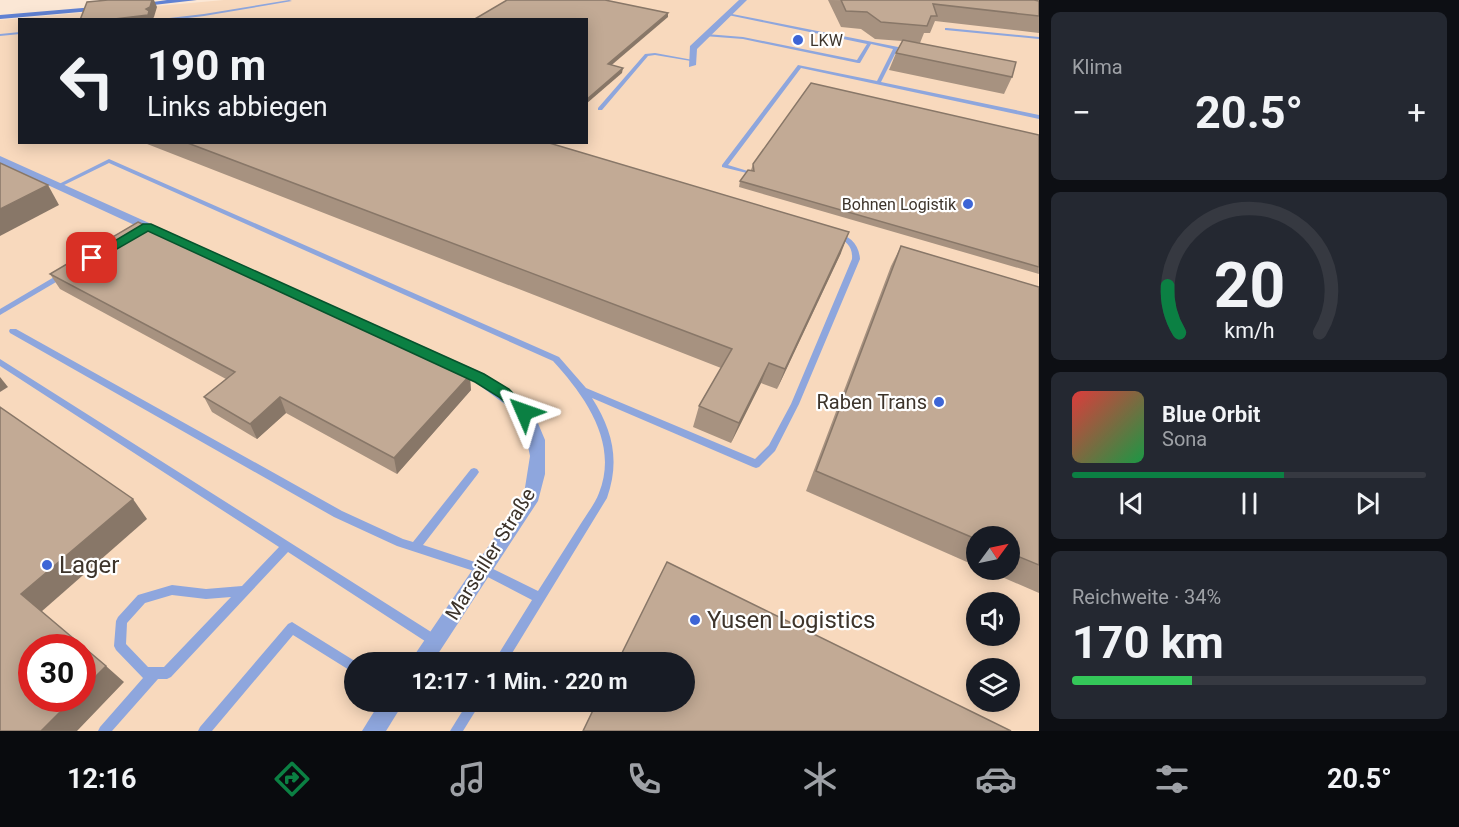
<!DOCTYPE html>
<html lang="de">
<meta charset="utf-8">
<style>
:root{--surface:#171b24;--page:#242831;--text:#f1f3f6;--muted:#9ea1a6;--line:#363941;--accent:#0b8043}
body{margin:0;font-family:Roboto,sans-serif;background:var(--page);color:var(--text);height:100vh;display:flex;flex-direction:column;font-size:22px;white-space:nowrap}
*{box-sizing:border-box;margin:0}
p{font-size:20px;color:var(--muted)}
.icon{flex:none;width:33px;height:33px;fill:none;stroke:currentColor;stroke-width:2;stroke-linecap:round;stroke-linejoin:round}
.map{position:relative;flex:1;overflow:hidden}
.panel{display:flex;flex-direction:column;gap:12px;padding:12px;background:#0d0f14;width:420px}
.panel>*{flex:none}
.banner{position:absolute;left:18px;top:18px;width:570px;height:126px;border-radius:0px;box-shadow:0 3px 15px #0003;background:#171b24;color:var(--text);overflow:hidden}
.needle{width:39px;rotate:57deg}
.controls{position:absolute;left:966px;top:526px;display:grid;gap:12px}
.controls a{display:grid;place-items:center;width:54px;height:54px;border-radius:50%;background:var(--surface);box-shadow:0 3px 15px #0003;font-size:30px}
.speed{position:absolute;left:18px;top:634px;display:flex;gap:12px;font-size:30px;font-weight:700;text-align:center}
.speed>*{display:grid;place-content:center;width:78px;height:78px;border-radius:50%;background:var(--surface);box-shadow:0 3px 15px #0003;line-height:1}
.speed .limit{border:9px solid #d22;background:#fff;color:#111}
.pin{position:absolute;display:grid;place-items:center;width:51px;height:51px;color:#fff;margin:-26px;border-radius:12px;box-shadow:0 3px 9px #0006}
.me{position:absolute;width:66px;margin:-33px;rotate:313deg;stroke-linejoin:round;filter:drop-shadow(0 0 4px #0008)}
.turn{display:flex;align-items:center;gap:21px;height:126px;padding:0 30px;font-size:27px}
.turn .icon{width:78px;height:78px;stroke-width:2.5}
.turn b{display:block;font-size:42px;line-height:51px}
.big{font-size:45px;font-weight:700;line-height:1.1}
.panel .card{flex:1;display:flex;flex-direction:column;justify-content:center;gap:9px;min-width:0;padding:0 21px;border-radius:9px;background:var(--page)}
.panel .dial{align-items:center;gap:0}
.dial svg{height:156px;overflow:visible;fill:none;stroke:var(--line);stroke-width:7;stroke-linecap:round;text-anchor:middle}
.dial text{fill:var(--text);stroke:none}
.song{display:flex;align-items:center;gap:18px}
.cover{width:72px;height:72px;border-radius:9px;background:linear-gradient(135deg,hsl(0 70% 55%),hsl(140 70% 35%))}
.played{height:6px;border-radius:3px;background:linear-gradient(90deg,var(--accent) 60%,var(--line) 60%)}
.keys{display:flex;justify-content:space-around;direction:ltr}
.heat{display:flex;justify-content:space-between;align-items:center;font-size:33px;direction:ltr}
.charge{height:9px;border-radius:4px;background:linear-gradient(90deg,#34c759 34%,var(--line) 0)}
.trip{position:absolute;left:344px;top:652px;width:351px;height:60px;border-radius:30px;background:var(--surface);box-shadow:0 3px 15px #0003;font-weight:700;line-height:60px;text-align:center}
.menu{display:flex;height:96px;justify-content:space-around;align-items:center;background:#090b0e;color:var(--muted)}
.menu .icon{width:42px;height:42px}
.menu .selected{color:var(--accent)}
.menu b{font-size:27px;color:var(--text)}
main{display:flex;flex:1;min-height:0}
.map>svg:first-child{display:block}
.built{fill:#f8d9bd;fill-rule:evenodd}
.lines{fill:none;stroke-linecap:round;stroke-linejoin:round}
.lane{fill:#8ea6dd;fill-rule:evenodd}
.street{fill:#8ea6dd;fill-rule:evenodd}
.secondary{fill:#6182d3;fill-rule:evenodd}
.wall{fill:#a79280}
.shaded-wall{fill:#887768}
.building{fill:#c2aa95;stroke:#887768;stroke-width:1.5}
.route{fill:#0b8043;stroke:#07532c;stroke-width:1.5}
.poi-dot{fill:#3d65d6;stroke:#fff;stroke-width:2}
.labels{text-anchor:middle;stroke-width:4.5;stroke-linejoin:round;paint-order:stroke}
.far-poi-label{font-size:16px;fill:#3d342b;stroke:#fff;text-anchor:start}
.poi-label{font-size:20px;fill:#3d342b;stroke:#fff;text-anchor:end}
.street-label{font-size:20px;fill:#3d342b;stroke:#fff}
.near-poi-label{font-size:24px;fill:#3d342b;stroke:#fff;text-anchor:start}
</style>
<main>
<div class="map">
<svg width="1039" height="731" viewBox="0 0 1039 731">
<rect width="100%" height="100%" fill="#fbe7d5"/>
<!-- built -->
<path class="built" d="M224,0h815v731h-1039v-711zM20,20h566v122h-566zM976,537h34v33h-34zM976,603h34v33h-34zM32,648h50v51h-50zM354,663h330v39h-330zM976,669h34v33h-34z"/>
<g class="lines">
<!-- lane -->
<g class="lane">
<path d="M289,0l3,1 -88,15 -32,4h-20l52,-6z"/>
<path d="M727,13l171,34v1l-17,34 158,33v4l-238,-51 -73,97 23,7v2l-29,-7v-2l76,-100 79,16 16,-32 -22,-5 -11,19h-2l-115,-24 -39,-3v-1l2,-1 37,3 114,23 10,-16 -139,-29z"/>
<path d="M947,28l92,9v2l-94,-9v-2z"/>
<path d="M20,32v2l-20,2v-2z"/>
<path d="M655,53l38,7 -2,1 -36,-6 -7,1 -46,54h-4v-2l47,-54z"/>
<path d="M109,159l450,198 27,31 169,71 14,-14 22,-41 61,-145c1,-13 -6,-18 -17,-23v-2c14,0 24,10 25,25l-61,145 -24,47 -16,16 -3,1 -3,-1 -161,-69c21,33 28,63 15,100l-101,165h-13l39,-63 -52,-27 -83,-27 -63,-29 -324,-184 -1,-2 1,-2h6l326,182 61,28 10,3 58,-73 3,-1 3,1 2,3 -2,3 -54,70 64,21 51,25c14,-22 28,-44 42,-66 6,-10 15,-21 19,-32 20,-50 -14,-97 -46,-132l-444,-198 -49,24 -2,1 -3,-2z"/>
<path d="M61,273h3l4,2 -68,40v-6z"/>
<path d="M0,359l439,278 2,4 -2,4 -4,2 -4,-2 -143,-93 -117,125 -4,2h-9l-46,52h-14l2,-4 43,-49 -27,-28 -2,-4 2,-25 2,-4 20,-22 34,-10 34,4 36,-3 37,-39 -279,-181zM172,595l34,4 25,-2 -67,70h-16l-22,-23 1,-21 18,-20z"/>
<path d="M292,622l66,41h-4v10l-61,-38 -81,96h-14l2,-4 88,-103z"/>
<path d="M468,702h13l-18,29h-13z"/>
</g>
<!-- street -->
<g class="street">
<path d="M739,0h8l-50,49 -1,16 -7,2 1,-21z"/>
<path d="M0,156l485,218 33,23 19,24 8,19v34l-7,27 -106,162h-23l115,-169 6,-38 -6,-29 -18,-22 -31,-23 -475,-219z"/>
<path d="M380,702h24l-18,29h-24z"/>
</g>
<!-- secondary -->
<g class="secondary">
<path d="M167,0h30l-61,7 -4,-2z"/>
<path d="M106,6l-3,4 -103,9v-4z"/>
</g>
</g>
<!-- wall -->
<g class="wall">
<path d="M828,0l211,1v32l-104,-12 -5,12h-6l-4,10 -6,-1 98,35 -8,17 -115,-24 7,-17 6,-12 -27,-2 -14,-10 -20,-2z"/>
<path d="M1039,135v139l-300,-87 1,-6 11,-11 2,-6z"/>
<path d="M142,142h404l295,111 -64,136 -16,-6 -30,60 -38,-16 6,-21 22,-38z"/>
<path d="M901,246l138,41v306l-53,-23h24v-33h-34v29l-170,-75 85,-225z"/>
<path d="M50,274l421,116 -74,84 -111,-61 -29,26 -45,-27 -8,-15 22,-18 -166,-90z"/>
</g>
<!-- shaded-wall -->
<g class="shaded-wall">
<path d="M152,0h2l3,7 -3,10 -2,3h-46l40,-11z"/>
<path d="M668,13v4l-61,52 1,-5z"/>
<path d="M623,68l-1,5 -36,31v-4z"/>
<path d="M48,185l11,20 -59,31v-27z"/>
<path d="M849,232l-8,21 -64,136 8,-20z"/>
<path d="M769,363l-8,20 -30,60 8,-20z"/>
<path d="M470,375l1,15 -74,84 -3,-16z"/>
<path d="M0,377l8,10 -8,5z"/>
<path d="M280,397l6,16 -29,26 -7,-15z"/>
<path d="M133,499l14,20 -106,93 -20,-18z"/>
<path d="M106,666l18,16 -47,49h-36l32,-32h9v-9z"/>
</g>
<!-- building -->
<g class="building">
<path d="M108,0h44l-2,7 -4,2 3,2 -1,4 -42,5h-26l7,-18z"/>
<path d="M507,0h98l63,13 -60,51 15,4 -37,32v-80h-113z"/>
<path d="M841,0h193l5,1v15l-106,-12 4,12h-6l-4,10 -46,-4 -14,-10 -21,-1z"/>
<path d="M903,40l113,22 -4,15 -116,-24z"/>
<path d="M811,83l228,52v132l-299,-86 8,-11 6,1 -1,-7z"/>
<path d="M185,142h361l303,90 -64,137 -16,-6 -30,60 -40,-17 33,-57z"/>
<path d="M0,163l48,22 -48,24z"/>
<path d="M138,222l332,153 -76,83 -114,-61 -30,27 -46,-27 31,-25 -185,-98z"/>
<path d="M901,246l138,41v278l-29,-12v-16h-34v2l-160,-68z"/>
<path d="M0,407l133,92 -112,95 85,72 -24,24v-42h-50v51h41l-32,32h-41z"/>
<path d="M667,562l344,169h-428l14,-29h87v-39h-67z"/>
</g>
<!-- route -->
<path class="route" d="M143,224h8l333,150 25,15 22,23 -2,4h-10l-20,-19 -24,-15 -327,-151 -52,30 -10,-3z"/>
<!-- markers -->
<g class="poi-dot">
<circle cx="798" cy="40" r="6"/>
<circle cx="968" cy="204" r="6"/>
<circle cx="939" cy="402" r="6"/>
<circle cx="47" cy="565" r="6"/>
<circle cx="695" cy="620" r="6"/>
</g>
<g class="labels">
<!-- far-poi labels -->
<g class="far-poi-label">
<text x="810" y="46">LKW</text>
<text x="956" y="210" text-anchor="end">Bohnen Logistik</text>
</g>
<!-- poi labels -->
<g class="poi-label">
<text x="927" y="409">Raben Trans</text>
</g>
<!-- street labels -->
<g class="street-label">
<text transform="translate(490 554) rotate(-58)" y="7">Marseiller Straße</text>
</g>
<!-- near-poi labels -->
<g class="near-poi-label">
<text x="59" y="573">Lager</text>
<text x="707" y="628">Yusen Logistics</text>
</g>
</g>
</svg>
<div class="controls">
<a><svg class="needle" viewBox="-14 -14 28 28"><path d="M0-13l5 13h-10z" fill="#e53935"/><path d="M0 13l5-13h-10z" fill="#9ea1a6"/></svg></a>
<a><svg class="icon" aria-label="sound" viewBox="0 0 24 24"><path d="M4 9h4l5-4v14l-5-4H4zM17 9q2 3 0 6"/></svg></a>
<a><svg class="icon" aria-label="layers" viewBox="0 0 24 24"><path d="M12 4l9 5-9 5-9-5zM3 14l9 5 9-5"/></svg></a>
</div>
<div class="speed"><div class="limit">30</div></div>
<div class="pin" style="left:92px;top:258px;background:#d93025"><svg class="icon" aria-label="arrive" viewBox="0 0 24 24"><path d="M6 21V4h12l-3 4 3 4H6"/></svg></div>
<svg class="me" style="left:524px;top:412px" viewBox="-20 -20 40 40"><path d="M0-17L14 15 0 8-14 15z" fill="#0b8043" stroke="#fff" stroke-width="4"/></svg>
<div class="trip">12:17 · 1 Min. · 220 m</div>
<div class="banner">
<div class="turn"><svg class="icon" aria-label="left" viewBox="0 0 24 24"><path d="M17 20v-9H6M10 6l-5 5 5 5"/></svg><div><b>190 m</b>Links abbiegen</div></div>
</div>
</div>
<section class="panel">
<div class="card"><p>Klima</p>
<div class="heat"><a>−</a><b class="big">20.5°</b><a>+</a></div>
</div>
<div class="card dial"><svg viewBox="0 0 100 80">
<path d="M14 69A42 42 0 1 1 86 69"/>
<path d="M14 69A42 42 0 0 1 8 45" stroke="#0b8043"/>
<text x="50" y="56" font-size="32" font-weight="700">20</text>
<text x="50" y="72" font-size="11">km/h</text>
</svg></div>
<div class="card">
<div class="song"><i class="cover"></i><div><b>Blue Orbit</b><p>Sona</p></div></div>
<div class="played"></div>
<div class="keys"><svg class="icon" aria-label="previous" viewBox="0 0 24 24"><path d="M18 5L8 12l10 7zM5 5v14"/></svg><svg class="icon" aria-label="pause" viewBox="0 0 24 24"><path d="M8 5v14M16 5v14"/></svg><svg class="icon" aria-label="next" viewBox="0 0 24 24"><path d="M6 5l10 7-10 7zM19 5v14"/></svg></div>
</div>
<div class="card"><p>Reichweite · 34%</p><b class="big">170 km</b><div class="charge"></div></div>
</section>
</main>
<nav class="menu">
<b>12:16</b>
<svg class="icon selected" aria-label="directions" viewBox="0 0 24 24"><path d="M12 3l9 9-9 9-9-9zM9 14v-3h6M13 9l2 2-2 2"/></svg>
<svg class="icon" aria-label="music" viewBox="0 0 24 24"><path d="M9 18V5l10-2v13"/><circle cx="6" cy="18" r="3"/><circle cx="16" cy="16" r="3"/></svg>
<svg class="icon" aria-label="phone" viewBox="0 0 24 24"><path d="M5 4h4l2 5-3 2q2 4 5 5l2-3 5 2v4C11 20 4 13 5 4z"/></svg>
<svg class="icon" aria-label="climate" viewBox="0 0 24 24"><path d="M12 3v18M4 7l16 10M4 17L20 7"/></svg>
<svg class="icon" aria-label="car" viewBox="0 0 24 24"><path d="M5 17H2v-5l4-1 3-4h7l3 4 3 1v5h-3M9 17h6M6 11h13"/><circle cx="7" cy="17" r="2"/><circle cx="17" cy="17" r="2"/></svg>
<svg class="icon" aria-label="filters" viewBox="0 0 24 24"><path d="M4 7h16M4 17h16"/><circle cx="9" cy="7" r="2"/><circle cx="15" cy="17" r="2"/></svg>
<b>20.5°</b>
</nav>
